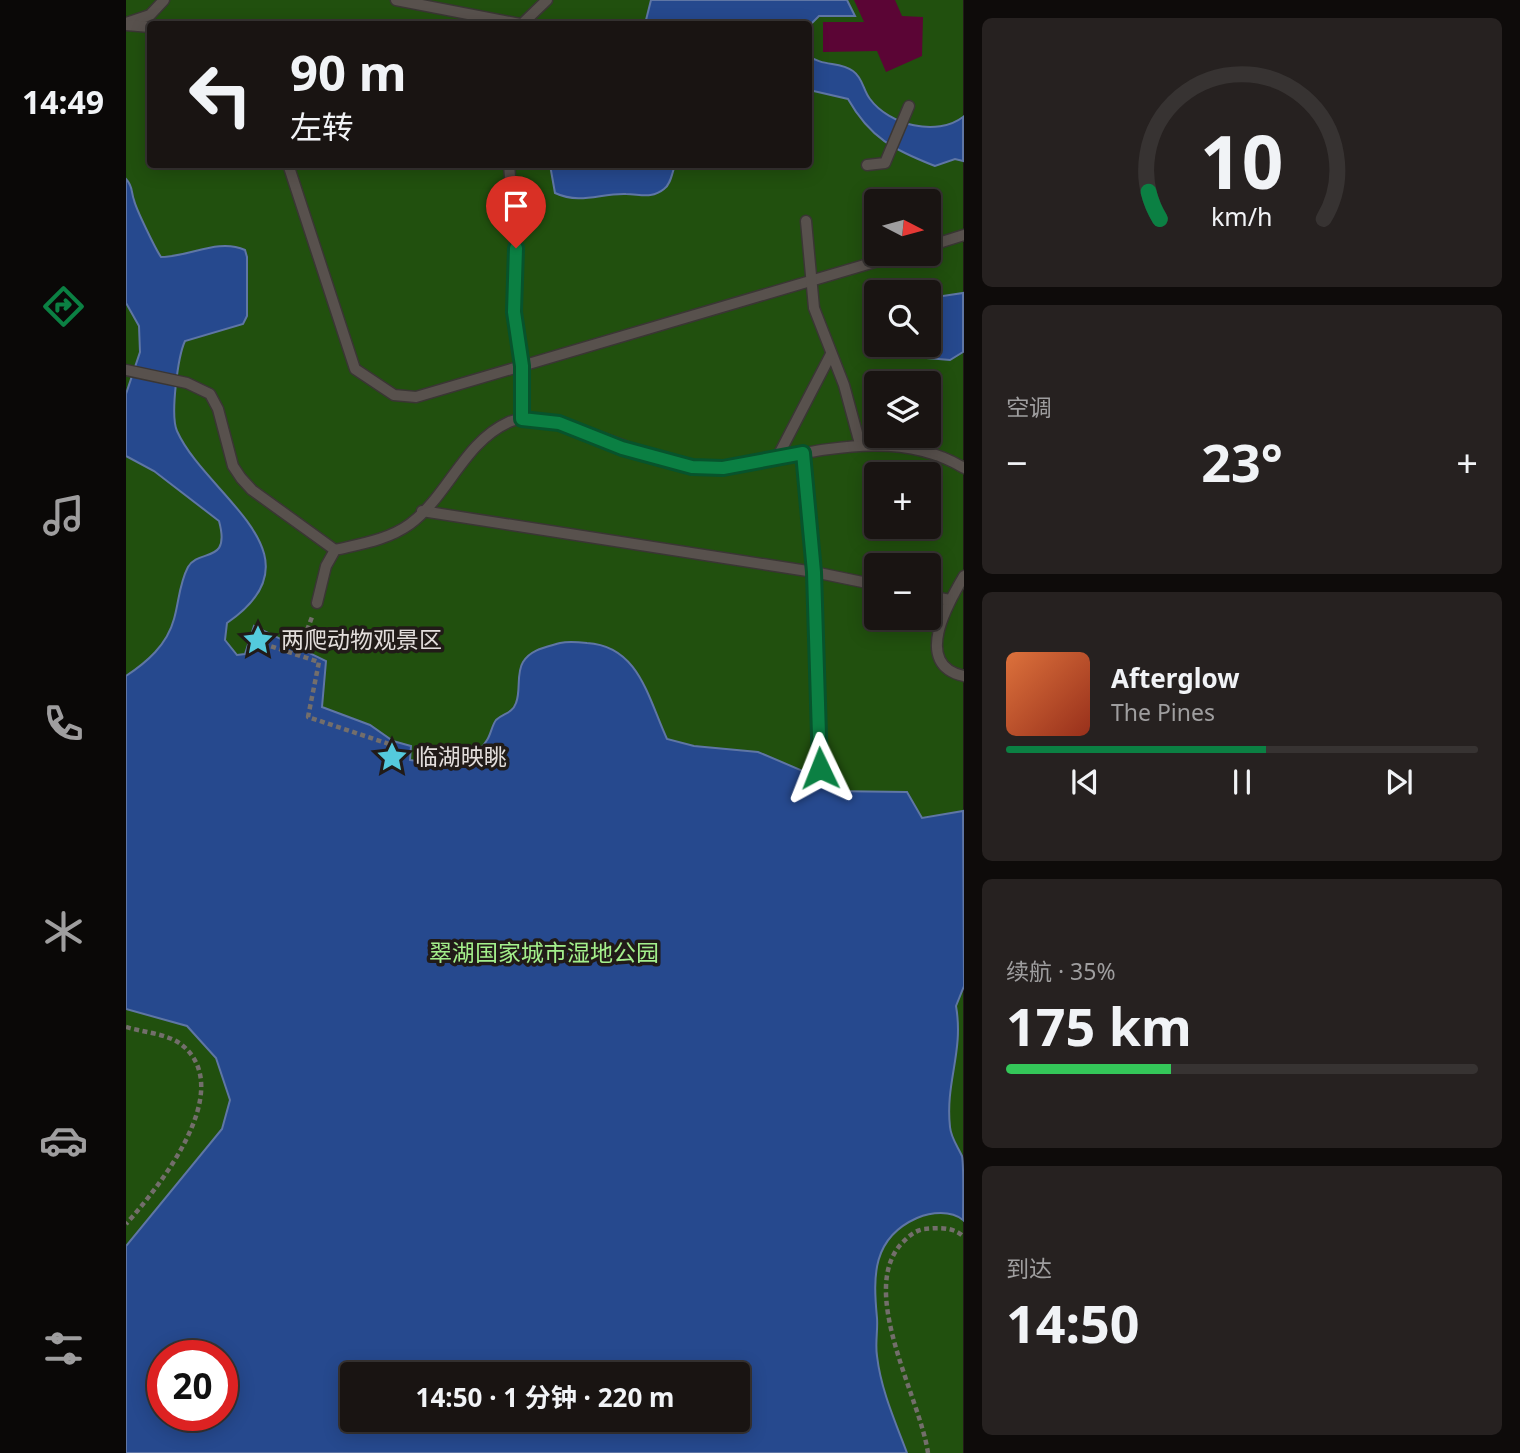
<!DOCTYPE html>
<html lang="zh">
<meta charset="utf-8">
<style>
:root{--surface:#191412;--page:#262120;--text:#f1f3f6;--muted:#9f9e9f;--line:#373332;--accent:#0b8043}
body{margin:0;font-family:"Noto Sans","Noto Sans SC",sans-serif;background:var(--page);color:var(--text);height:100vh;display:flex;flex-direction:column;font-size:26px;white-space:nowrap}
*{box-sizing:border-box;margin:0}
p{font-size:23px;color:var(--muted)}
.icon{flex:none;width:38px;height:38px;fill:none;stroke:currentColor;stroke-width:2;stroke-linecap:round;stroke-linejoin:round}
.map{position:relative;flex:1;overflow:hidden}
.drawer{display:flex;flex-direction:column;gap:18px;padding:18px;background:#0e0b0a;width:556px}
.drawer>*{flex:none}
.banner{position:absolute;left:21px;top:21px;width:665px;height:147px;border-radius:7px;box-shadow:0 4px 18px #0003,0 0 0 2px var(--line);background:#191412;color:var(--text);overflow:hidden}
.needle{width:46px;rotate:96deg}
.controls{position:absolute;left:738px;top:189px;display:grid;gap:14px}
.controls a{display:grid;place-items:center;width:77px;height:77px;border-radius:7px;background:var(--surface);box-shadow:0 4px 18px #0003,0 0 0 2px var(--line);font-size:35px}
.speed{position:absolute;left:21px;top:1340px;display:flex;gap:14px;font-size:35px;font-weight:700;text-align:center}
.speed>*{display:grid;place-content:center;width:91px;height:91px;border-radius:50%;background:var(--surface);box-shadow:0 4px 18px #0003,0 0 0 2px var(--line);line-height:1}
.speed .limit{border:10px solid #d22;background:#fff;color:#111}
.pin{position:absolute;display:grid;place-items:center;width:60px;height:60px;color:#fff;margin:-72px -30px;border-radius:50% 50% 50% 0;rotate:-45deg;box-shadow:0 0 7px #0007}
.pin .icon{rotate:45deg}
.me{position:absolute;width:77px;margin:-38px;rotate:358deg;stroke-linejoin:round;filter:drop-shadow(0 0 5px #0008)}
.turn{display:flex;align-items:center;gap:24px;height:147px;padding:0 28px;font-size:32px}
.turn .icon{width:91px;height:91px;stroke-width:2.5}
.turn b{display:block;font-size:49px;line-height:60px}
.big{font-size:52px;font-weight:700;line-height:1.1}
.drawer .widget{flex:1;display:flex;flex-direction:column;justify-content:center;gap:10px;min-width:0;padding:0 24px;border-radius:10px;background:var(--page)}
.drawer .dial{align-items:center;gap:0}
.dial svg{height:182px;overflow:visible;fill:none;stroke:var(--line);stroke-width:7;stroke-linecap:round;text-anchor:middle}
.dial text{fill:var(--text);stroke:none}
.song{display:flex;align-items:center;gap:21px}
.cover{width:84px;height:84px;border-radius:10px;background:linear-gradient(135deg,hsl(20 70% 55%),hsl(10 70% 35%))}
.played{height:7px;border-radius:4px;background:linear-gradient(90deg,var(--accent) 55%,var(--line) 55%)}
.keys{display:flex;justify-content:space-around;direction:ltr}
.heat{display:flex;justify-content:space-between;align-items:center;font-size:38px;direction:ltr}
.charge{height:10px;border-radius:5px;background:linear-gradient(90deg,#34c759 35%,var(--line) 0)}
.trip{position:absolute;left:214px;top:1362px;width:410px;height:70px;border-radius:7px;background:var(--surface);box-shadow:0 4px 18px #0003,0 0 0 2px var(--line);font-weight:700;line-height:70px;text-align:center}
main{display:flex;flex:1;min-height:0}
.tabs{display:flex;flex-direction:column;width:126px;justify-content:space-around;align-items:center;background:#0a0807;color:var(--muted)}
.tabs .icon{width:49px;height:49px}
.tabs .active{color:var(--accent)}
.tabs b{font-size:32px;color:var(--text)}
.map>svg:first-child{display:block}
.green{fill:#21500e;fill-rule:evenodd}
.water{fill:#26498e;stroke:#5f76a5;stroke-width:2;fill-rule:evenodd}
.building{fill:#5b0535}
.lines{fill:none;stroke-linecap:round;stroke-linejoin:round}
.service-casing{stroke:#3a3634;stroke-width:13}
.path{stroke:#736e6b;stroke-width:4.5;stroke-dasharray:5 3.5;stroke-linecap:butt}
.service{stroke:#58514d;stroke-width:10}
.route-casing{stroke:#07532c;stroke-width:18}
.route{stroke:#0b8043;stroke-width:12}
.labels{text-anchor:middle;stroke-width:7;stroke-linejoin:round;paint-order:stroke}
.poi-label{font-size:23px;fill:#e3dedc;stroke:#211b18;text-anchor:start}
.park-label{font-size:23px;fill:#a4f08c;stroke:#211b18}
</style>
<main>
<nav class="tabs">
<b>14:49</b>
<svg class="icon active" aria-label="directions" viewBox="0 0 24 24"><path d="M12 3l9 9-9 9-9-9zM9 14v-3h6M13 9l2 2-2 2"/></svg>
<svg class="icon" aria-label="music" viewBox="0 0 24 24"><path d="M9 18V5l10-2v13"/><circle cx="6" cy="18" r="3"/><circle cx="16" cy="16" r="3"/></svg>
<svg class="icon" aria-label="phone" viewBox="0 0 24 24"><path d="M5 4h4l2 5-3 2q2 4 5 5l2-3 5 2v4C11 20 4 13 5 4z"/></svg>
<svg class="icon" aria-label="climate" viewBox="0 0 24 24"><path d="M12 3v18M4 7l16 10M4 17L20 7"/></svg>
<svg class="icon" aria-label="car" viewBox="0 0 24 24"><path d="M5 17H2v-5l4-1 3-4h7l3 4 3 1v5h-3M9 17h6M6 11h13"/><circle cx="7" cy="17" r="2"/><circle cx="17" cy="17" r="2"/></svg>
<svg class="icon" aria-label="filters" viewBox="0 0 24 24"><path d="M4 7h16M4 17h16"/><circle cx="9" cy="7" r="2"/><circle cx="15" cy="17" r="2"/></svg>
</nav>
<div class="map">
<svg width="838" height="1453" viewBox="0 0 838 1453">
<rect width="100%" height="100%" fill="#211b18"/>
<!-- green -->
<path class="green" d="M0,0h837v1453h-837zM24,24h658v140h-658zM751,201h52v53h-52zM751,292h52v53h-52zM751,383h52v53h-52zM751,474h52v53h-52zM751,565h52v53h-52zM37,1356h59v60h-59zM226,1374h385v45h-385z"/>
<!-- water -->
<g class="water">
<path d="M525,0h196l8,16h-36l-10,10 -164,-2z"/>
<path d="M682,55c14,12 32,6 45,16 10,7 10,19 17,28 19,26 67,38 93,18v44l-8,-2 -20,7c-41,-16 -65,-28 -87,-67l-39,-9z"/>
<path d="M424,165v-1l125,1c-3,8 -4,19 -11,24 -12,10 -24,5 -38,5 -26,-1 -45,11 -71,-1z"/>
<path d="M0,179c7,7 5,13 8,21 2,9 22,50 27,57 28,0 57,-19 84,-7l2,7v59l-4,8 -58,17c-7,15 -15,74 -8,90 29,65 150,124 50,192l-2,17 12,15 8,-1 9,-28 72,35 -4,46 48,18 23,16 18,5 -1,14c27,4 60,8 77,-20 4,-6 5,-15 9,-20 7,-7 16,-6 20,-17 5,-12 0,-30 7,-41 8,-13 24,-15 37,-19 9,-2 18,-1 27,0 52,3 61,55 80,96l27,7 64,6 45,19 27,20 77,1 15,26 41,-7 1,175 -8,20c8,46 -11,76 -6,121 1,11 8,20 12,29 2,9 1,51 1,64 -12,-10 -32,-8 -46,-2 -45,20 -44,58 -40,100 1,12 -2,25 0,38 4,34 18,65 30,97h-781v-207l96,-117 8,-29 -14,-42 -29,-32 -61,-17v-333c21,-14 41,-31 48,-57 5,-17 5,-35 14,-52 11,-19 43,-2 31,-46l-65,-50 -28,-15v-62l14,-42 -1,-26 -13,-23zM37,1356h59v60h-59zM226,1374h385v45h-385z"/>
<path d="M837,293v59l-13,8 -35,-3 -10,-12h24v-47z"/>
</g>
<!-- building -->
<path class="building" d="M728,0h41l7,16 21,1 -1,39 -36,16 -9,-21 -54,1v-30h41z"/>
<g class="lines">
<defs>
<g id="service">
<path d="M270,0l124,24"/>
<path d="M0,23l24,-8 14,-15"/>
<path d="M396,24l25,-24"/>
<path d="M0,25l24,2"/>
<path d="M162,164l67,205 39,26 22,2 486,-143"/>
<path d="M383,164l8,103 -3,45 8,54v53"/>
<path d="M741,165l18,-2 24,-57"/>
<path d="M680,221l8,87 30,77 16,59"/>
<path d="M803,246l35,-11"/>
<path d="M0,370l61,13 23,11 8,15 15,57 8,12 11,12 83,60"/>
<path d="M677,453l11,119 5,196"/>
<path d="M651,458l54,-104"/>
<path d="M296,511l392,61 63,13"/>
<path d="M838,576c-16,27 -52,89 0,100"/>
<path d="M803,596l21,4"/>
<path d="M191,603l9,-37 9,-16c25,-6 53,-10 75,-26 38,-28 54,-82 99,-102 40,-17 135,39 184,45 25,3 49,-2 73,-7 66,-12 137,-29 198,8"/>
</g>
</defs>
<!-- service casing -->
<use href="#service" class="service-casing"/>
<!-- path -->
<g class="path">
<path d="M129,641l64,21 -11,55 87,29"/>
<path d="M172,654l14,-37"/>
<path d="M0,1027c16,5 43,7 56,18 55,45 -22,141 -56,179"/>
<path d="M802,1453c-8,-56 -71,-162 -26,-210 7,-7 12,-12 22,-14 13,-1 29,-3 40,8"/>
</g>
<!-- service -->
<use href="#service" class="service"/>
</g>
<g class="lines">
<defs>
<path id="route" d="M390,248l-2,64 8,54v53l37,4 63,25 70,19 31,1 80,-15 11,119 6,196"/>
</defs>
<!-- route casing -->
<use href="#route" class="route-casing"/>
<!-- route -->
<use href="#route" class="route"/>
</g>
<!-- icons -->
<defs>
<symbol id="sight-bare" viewBox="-9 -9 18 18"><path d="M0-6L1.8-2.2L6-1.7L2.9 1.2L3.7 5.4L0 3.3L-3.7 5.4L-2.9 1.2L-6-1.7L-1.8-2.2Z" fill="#54cadd" stroke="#211b18" stroke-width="2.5" paint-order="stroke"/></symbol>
</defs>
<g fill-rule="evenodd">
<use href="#sight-bare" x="110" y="618" width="44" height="44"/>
<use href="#sight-bare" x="244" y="735" width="44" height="44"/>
</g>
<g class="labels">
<!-- poi labels -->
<g class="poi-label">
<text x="155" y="648">两爬动物观景区</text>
<text x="289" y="765">临湖映眺</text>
</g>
<!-- park labels -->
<g class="park-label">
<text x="418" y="961">翠湖国家城市湿地公园</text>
</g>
</g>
</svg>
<div class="controls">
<a><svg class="needle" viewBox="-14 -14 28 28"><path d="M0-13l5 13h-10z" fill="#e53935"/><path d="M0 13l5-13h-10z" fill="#9f9e9f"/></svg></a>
<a><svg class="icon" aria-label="search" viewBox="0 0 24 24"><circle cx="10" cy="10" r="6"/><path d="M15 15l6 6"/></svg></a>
<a><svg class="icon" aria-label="layers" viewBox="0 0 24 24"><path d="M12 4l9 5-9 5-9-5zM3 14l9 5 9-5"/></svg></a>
<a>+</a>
<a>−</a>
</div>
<div class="speed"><div class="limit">20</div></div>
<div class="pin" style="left:390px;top:248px;background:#d93025"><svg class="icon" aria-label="arrive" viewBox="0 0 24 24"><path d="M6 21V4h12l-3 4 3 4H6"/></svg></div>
<svg class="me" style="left:694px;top:768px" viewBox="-20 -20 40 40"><path d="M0-17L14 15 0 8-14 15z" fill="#0b8043" stroke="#fff" stroke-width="4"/></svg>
<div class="trip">14:50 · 1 分钟 · 220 m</div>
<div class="banner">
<div class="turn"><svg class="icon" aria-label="left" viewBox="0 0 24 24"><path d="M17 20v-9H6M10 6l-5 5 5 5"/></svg><div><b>90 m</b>左转</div></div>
</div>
</div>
<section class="drawer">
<div class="widget dial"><svg viewBox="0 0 100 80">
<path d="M14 69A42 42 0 1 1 86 69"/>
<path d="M14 69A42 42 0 0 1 9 57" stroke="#0b8043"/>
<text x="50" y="56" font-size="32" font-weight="700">10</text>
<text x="50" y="72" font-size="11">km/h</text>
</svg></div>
<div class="widget"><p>空调</p>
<div class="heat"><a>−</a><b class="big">23°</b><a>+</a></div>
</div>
<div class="widget">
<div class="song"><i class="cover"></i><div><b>Afterglow</b><p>The Pines</p></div></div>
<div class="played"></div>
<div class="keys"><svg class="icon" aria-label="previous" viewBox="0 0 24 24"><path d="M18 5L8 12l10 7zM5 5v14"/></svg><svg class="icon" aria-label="pause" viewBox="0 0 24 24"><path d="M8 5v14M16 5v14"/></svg><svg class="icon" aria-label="next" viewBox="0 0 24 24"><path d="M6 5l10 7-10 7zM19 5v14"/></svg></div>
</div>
<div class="widget"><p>续航 · 35%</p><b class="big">175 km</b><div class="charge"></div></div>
<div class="widget"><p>到达</p><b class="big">14:50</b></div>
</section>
</main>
